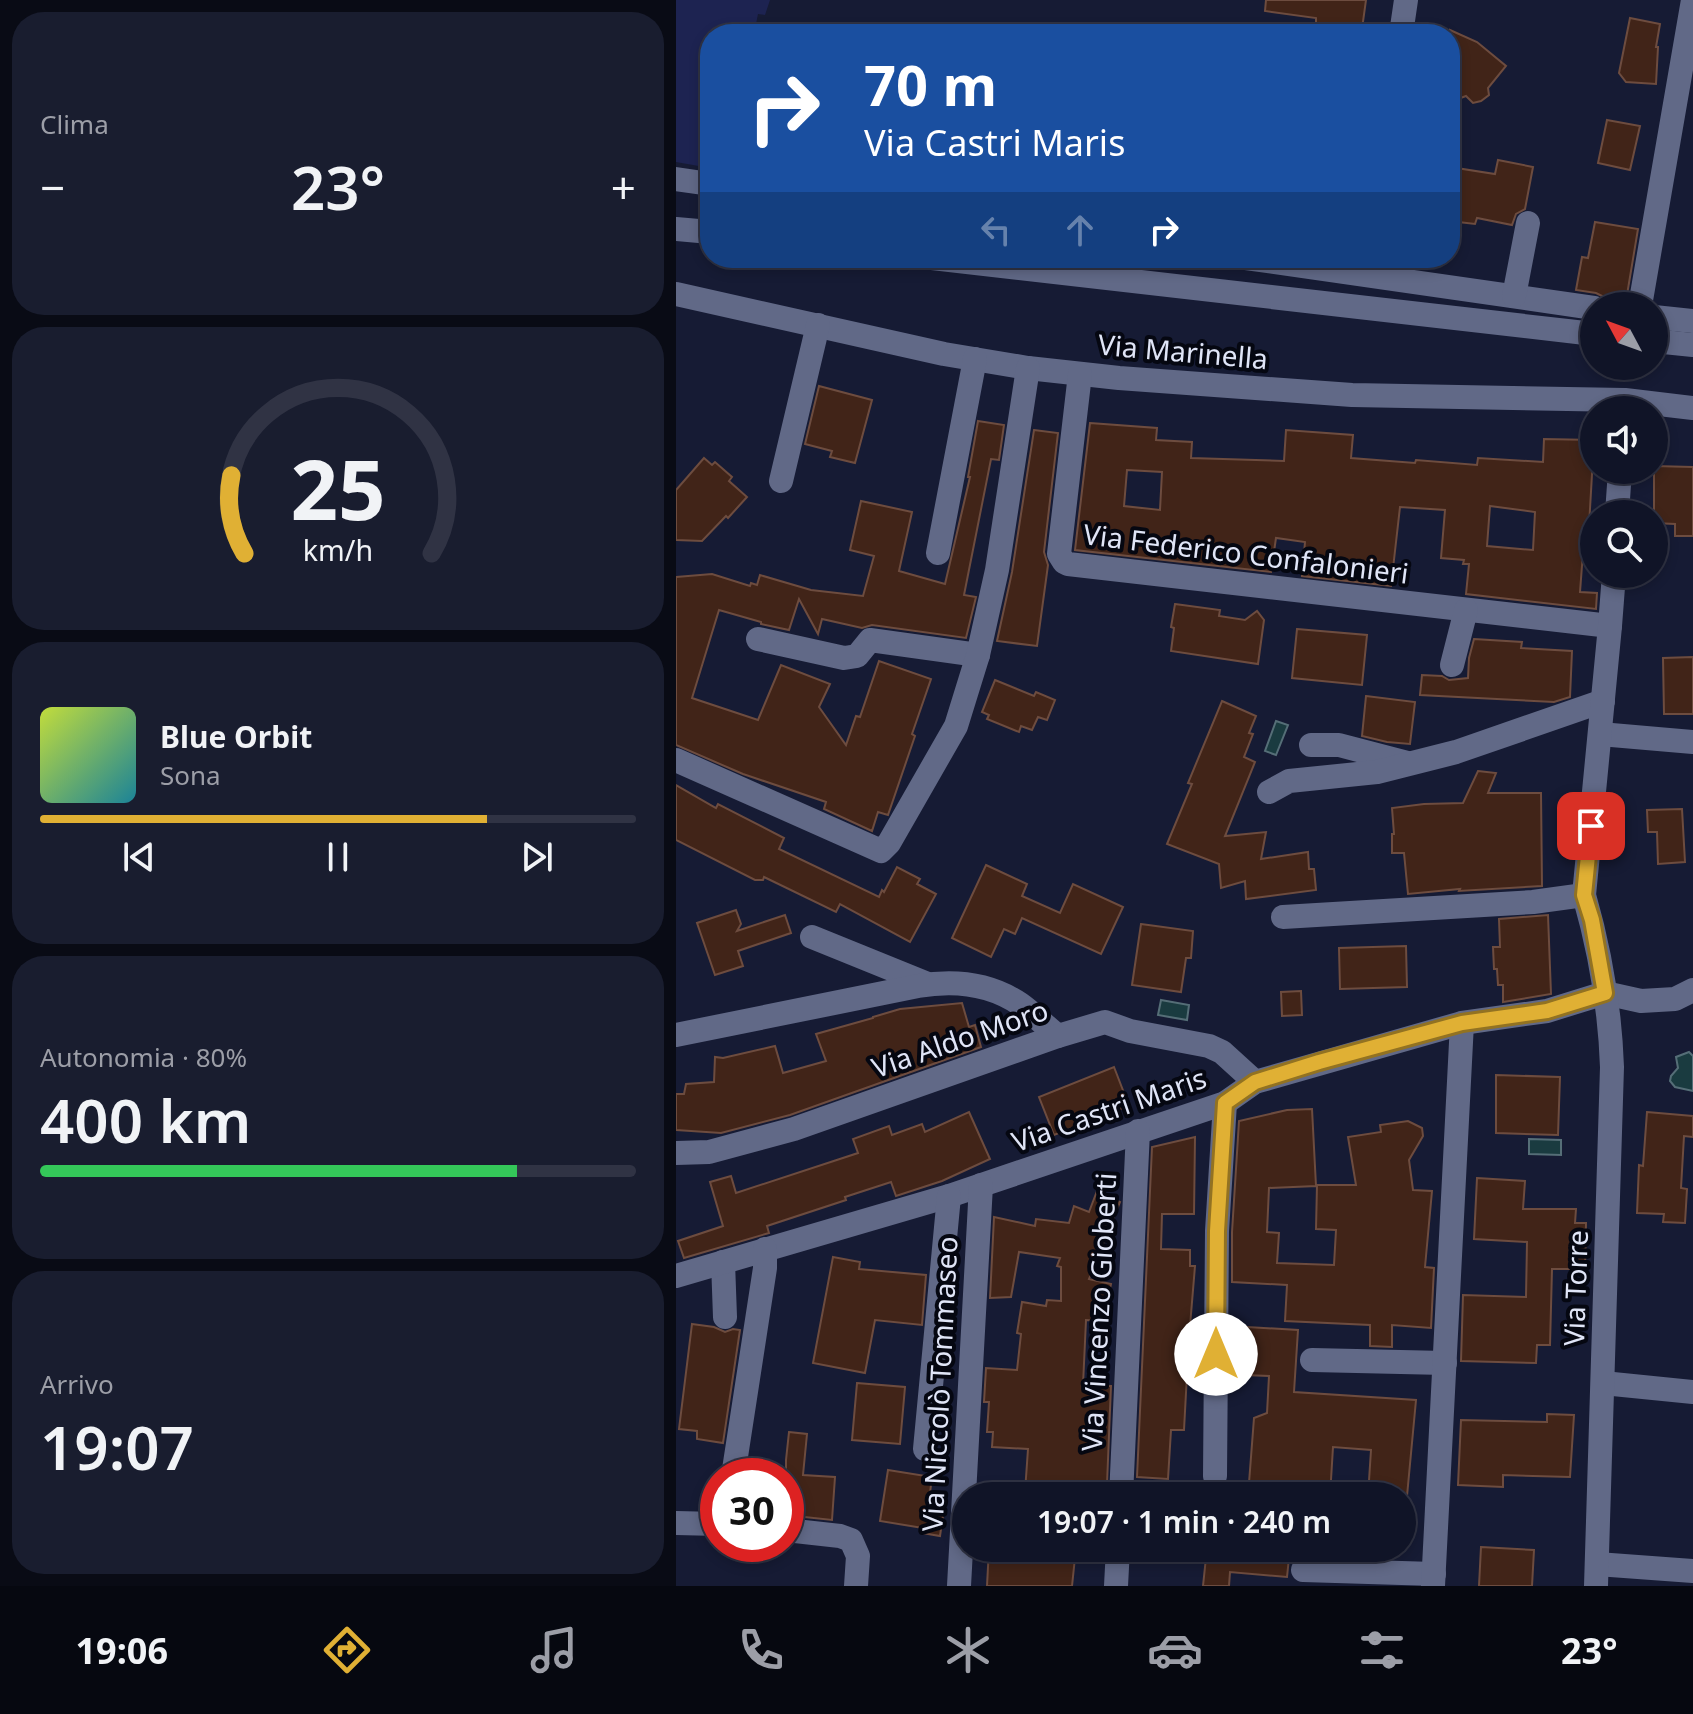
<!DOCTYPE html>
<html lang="it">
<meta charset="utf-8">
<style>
:root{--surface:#101427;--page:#191d2f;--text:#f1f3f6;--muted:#9c9ea7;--line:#303344;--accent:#e0b034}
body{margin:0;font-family:"Noto Sans",sans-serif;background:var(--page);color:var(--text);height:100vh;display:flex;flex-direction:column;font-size:30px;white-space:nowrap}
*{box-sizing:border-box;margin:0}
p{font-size:26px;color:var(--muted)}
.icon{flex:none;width:44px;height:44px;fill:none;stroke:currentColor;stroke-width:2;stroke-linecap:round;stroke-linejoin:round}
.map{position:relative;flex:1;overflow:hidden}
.side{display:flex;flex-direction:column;gap:12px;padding:12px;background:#090b15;width:676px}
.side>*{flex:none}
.guide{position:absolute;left:24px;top:24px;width:760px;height:244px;border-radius:32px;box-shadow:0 4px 12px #0003,0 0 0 2px var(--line);background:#1a4fa0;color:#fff;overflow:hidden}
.needle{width:52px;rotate:311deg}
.controls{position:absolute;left:904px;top:292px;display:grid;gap:16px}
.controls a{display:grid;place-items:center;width:88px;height:88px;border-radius:50%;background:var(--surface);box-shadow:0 4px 12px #0003,0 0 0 2px var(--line);font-size:40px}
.speed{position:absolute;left:24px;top:1458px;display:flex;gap:16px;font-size:40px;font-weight:700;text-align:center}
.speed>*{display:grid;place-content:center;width:104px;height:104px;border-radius:50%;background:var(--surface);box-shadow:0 4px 12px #0003,0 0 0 2px var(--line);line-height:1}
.speed .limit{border:12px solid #d22;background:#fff;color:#111}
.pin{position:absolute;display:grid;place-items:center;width:68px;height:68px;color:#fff;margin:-34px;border-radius:16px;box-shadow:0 4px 12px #0006}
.me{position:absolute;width:88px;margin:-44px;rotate:0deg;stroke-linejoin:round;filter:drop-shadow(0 0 6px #0008)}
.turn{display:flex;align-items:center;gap:28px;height:168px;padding:0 32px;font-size:36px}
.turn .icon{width:104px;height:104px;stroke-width:2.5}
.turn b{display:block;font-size:56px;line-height:68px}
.lanes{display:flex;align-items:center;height:76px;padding:0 32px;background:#0003;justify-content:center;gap:40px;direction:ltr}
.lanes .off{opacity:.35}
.big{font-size:60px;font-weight:600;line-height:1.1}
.side .widget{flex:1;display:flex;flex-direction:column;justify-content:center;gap:12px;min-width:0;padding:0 28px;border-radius:32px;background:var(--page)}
.side .dial{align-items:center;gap:0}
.dial svg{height:208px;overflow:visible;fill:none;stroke:var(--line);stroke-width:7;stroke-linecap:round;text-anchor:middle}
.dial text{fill:var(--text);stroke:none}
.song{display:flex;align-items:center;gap:24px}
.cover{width:96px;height:96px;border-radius:12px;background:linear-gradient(135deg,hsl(70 70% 55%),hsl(190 70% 35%))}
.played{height:8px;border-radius:4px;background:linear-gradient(90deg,var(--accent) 75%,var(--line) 75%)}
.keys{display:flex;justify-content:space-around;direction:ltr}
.heat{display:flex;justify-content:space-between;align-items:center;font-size:44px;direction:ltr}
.charge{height:12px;border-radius:6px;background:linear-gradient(90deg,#34c759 80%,var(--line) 0)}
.trip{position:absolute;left:276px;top:1482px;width:464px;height:80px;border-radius:40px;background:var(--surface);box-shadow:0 4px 12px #0003,0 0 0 2px var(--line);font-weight:600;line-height:80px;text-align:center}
.dock{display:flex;height:128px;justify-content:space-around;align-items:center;background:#060810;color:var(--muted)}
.dock .icon{width:56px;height:56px}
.dock .current{color:var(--accent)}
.dock b{font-size:36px;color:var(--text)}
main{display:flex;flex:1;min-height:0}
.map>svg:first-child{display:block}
.green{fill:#1d2351}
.water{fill:#1a3b40;stroke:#556e77;stroke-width:2}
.building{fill:#412418;stroke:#6d4c3f;stroke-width:2;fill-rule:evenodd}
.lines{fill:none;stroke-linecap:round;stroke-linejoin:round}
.minor{stroke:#616987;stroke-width:24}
.route-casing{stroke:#927222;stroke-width:20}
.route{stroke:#e0b034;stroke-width:14}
.labels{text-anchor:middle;stroke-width:8;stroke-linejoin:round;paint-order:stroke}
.street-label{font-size:28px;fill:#e0e5f7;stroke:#050711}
</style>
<main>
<section class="side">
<div class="widget"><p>Clima</p>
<div class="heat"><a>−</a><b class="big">23°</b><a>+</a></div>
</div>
<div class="widget dial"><svg viewBox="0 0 100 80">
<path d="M14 69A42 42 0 1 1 86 69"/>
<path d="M14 69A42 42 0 0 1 9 39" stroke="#e0b034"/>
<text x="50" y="56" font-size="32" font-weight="700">25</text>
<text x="50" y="72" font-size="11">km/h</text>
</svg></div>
<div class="widget">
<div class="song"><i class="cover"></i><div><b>Blue Orbit</b><p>Sona</p></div></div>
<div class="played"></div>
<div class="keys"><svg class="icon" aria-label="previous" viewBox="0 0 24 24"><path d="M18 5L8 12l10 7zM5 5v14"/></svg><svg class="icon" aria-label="pause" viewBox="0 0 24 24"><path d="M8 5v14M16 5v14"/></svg><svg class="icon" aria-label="next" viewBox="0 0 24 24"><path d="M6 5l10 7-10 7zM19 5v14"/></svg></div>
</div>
<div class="widget"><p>Autonomia · 80%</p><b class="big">400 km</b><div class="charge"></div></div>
<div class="widget"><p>Arrivo</p><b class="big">19:07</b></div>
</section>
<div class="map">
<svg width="1017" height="1586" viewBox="0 0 1017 1586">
<rect width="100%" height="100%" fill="#161b34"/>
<!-- green -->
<path class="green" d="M0,0h94l-5,15 -7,-1 -4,20h-44v134l-34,-6z"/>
<!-- water -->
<g class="water">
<path d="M600,721l12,4 -12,30 -11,-4z"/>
<path d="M485,1000l28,5 -2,15 -29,-5z"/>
<path d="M1013,1052l4,4v35l-18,-4 -5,-6 1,-5 7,-8 -2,-11z"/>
<path d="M853,1139l32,1v15l-32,-1z"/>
</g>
<!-- building -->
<g class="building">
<path d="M590,0h100l-4,29 -46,-6v-5l-51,-7z"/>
<path d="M954,18l30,6 -4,23h2l-2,37 -30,-2 -7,-9z"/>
<path d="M774,30l27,12 29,24 -18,22 1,7 -8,6 -8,2 -7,-7 -16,6z"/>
<path d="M931,120l33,6 -10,44 -32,-7z"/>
<path d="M822,160l35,7 -8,42 -9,5 -4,11 -35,-7 -2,6 -25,-3v-54l45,7z"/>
<path d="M919,222l43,7 -12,72 -22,-4 -8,-4 -20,-3 6,-33 6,1z"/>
<path d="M143,386l53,14 -17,63 -25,-6 2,-6 -27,-7z"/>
<path d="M302,421l26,4 -5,35 -8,-1 -27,136 12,2 -10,41 -94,-13 -10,3 -40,-9 -4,15 -19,-35 -10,31 -28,-6v-2l-42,-12 -27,88 66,22 23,-55 49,19 -11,23 27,38 10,-29 4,1 19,-56 52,18 -19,55 3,2 -27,79 -10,-3 -6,19 -48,-22 2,-7 -83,-28 -67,-29v-168l36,-3 38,12 1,-3 6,2 3,-10 51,15 52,6 11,-40 -24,-6 11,-49 51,11 -13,59 46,13 25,-107h-2z"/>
<path d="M414,423l67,5 -1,12 36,2 -1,16 93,3 2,-31 67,5 -2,23 64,5 1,-3 61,5 1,-7 65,4 1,-23 50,1 -5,86h-4l-5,66 17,1 -1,16 -130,-15 3,-30h-6l1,-4 -23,-2 4,-48 -45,-3 -9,79 -89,-10 3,-34 -29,-4 -5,34 -196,-22zM451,470l35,2 -2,38 -36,-4zM814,506l45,6 -2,38 -46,-4z"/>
<path d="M358,430l24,3 -14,119 4,13 -11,81 -40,-5 15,-69z"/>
<path d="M28,458l8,7 3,-3 17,15 -3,4 18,16 -19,21 -2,-2 -24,25 -26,-1v-50z"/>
<path d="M978,466l39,1v69h-18v-12l-21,-1z"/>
<path d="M499,604l45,6 -1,6 26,4 12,-9 7,9 -6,44 -87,-13 3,-23 -3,-1z"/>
<path d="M621,629l70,6 -5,50 -70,-7z"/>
<path d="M798,639l48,3 -1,6 51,3 -2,46 -16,5 -134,-7 2,-20 20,1 7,4 19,-2 1,-20z"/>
<path d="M1017,657v57h-29l-1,-56z"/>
<path d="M319,680l39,16 2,-4 19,8 -8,20 -9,-3 -6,13 -11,-4 -2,6 -32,-13 2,-4 -7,-3z"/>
<path d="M690,696l49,6 -5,42 -23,-2 -25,-6z"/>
<path d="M546,701l34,15 -7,17 4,1 -9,23 11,5 -30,74 41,-4 -5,27 47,-7 1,17h5l2,21 -70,9 -1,-18 -24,7 -2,-24 -52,-20 25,-60 -4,-1z"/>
<path d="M802,771l18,2 -8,20h53l1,93 -83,5 1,-2 -52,5 -4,-41h-12v-19h2l-2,-26 32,-4 39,-1z"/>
<path d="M0,785l40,23 2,-4 66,34 -5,11 100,48 3,-7 2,2 13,-25 23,12 -3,5 19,10 -26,48 -70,-38 -4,8 -72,-35 -1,3h-8l-79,-40z"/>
<path d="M1006,809l3,53 -27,2 -1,-32h-9l-1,-22z"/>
<path d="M310,865l41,19 -5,12 38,17 13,-29 50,23 -22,47 -79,-36 -7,16 -11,-5 -13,28 -39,-19z"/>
<path d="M60,910l5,14 -4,7 48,-16 6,18 -53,18 5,15 -28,9 -18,-52z"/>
<path d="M872,915l3,79 -48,8v-17h-5l-1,-16h-3l-1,-22h7l-1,-28z"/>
<path d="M465,924l52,7 -2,27h-5l-5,34 -49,-7z"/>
<path d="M730,946l1,41 -67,2 -1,-41z"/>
<path d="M625,991l1,24 -20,1 -1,-24z"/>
<path d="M286,1003l7,24 6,-2 6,22 -191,68 -69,18 -45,-3v-36h8l2,-10 28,-2 1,-25 8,1 52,-12 8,27 43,-12 -10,-27 57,-16v-1l27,-8z"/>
<path d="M438,1067l15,39 -75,29 -15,-38z"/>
<path d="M820,1075l64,2 -2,58 -62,-2z"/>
<path d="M636,1109l4,77 -47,2 -2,44 12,1 -2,30 57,2 2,-35 -20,-1 1,-44h39l-8,-48 33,-5 -1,-7 28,-4 14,7 1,8 -14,24 4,30 19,1 -7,76 9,1 -3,60 -39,-3v22l-22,-1v-21l-85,-4 2,-36 -55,-3v-50l7,-111 48,-11z"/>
<path d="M293,1112l21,47 -48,22 -46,15 -5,-14 -46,15 1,3 -79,26 2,7 -85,25 -6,-17 45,-15 -13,-44 21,-6 5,17 122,-40 -5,-14 36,-13 3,9 30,-11 3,8z"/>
<path d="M971,1112l46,4v21l-9,-1 -3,52 6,1 -2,34 -22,-1 1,-8 -27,-1 2,-48 4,1z"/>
<path d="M519,1137l-1,77h-32l-1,35 29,1v16h5l-7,84 13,1v24l-14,-1 -3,56h-13l-3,49 -31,-2 15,-330z"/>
<path d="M801,1178l48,3 -2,28h53l-1,14h11l-1,46h-33l-2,76h-13l-1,18 -75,-2 2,-66 63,2 1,-55 -53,-3z"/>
<path d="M421,1191l23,11 -31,77 22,5 -8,37 -17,-1 -3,65 28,1 -4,98 -47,-3 -1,13 -34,-2 3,-43 -36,-2 1,-15h-6l2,-30h-5l2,-34 31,2 4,-36 -4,-1 5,-31 24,4 1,-6 14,1v-34l-4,-1 3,-8 -41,-6 -8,45 -21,1 4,-81 41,9 1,-7 33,4 5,-17 15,6z"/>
<path d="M157,1257l27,5 -1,7 67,6 -4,50 -47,-5 -10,53 -52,-10z"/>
<path d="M16,1324l22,3 11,5 8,-3 7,1 -17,113 -26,-4v-8l-18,-2z"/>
<path d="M571,1327l51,3 -4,62 122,8 -9,96h-39l3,-46 -38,-3 -3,49h-82l6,-78 13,-5 2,-37 -25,-1z"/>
<path d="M181,1383l48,4 -5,57 -48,-4z"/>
<path d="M871,1414l27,1 -4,62 -67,-2v12l-45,-2 3,-65 86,2z"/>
<path d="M113,1432l18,2 -4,41 32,2 -3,43 -46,-5v-55z"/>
<path d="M212,1470l44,7 -2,16 16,3 -6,40 -18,-3 1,-5 -43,-7z"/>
<path d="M805,1547l53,3 -2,36h-53z"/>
<path d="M313,1548h87l-4,38h-85z"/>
<path d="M531,1548h83l-3,29 -57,-5 -1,14h-26z"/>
</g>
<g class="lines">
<!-- minor -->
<g class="minor">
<path d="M725,34l5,-34"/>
<path d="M0,179l34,5"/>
<path d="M0,229l34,3"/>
<path d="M256,258l662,76"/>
<path d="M570,258l348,50"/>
<path d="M0,294l268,60 84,14 91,10 233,17 273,5 68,8"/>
<path d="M838,296l14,-73"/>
<path d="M964,306l53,-306"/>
<path d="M978,317l39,4"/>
<path d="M978,341l39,4"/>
<path d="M404,374l-21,180 5,8 4,2 542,62"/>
<path d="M105,481l37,-156"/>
<path d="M941,514l3,-44"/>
<path d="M262,553l37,-194"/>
<path d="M82,639l86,19 13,-2 13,-16 108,15"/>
<path d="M776,665l14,-55"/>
<path d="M924,734l93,8"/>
<path d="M635,745h28l69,18"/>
<path d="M0,760l205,91 8,-8 67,-117 22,-71 19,-85 31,-202"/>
<path d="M593,792l20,-11 88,-9 79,-20 147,-51"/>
<path d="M607,917l250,-15 51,-7"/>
<path d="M136,937l116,47"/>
<path d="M0,1035l242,-49c35,-6 71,-3 102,18 13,9 25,22 38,32"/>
<path d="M0,1153l33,-1 85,-23 264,-93 47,-14 25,9 79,15 13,6 33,30"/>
<path d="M47,1262l2,55"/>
<path d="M0,1276l273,-80 276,-93 30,-21 207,-59 85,-12 58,-18 36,8 34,-2 18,-9"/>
<path d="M636,1360l133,3"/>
<path d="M927,1383l90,9"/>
<path d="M249,1449l24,-253"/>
<path d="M57,1476l32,-208v-19"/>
<path d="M539,1476l2,-245 8,-128"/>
<path d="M445,1496l17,-365"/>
<path d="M0,1523l42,1"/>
<path d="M110,1530l54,6 11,4 7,16 -2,30"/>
<path d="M921,1564l96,7"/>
<path d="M627,1570l131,4"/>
<path d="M283,1586l22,-401"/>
<path d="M440,1586l2,-38"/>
<path d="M757,1586l29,-563"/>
<path d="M920,1586l16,-519c-2,-58 -12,-116 -28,-172l26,-269 4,-52"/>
</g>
</g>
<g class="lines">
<defs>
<path id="route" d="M540,1354l1,-123 8,-128 30,-21 64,-20 143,-39 85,-12 58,-18 -13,-73 -8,-25 7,-69"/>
</defs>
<!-- route casing -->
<use href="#route" class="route-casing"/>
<!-- route -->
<use href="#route" class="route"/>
</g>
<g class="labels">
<!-- street labels -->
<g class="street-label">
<text transform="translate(507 352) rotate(5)" y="10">Via Marinella</text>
<text transform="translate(570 554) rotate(7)" y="10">Via Federico Confalonieri</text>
<text transform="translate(284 1039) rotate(-19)" y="10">Via Aldo Moro</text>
<text transform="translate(433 1110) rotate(-19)" y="10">Via Castri Maris</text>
<text transform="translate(900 1288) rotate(-88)" y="10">Via Torre</text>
<text transform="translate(423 1312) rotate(-87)" y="10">Via Vincenzo Gioberti</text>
<text transform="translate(264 1384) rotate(-87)" y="10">Via Niccolò Tommaseo</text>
</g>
</g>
</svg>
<div class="controls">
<a><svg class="needle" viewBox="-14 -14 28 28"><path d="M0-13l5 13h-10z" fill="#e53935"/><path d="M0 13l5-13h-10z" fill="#9c9ea7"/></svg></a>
<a><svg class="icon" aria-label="sound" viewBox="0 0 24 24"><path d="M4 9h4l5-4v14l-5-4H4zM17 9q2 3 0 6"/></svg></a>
<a><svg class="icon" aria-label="search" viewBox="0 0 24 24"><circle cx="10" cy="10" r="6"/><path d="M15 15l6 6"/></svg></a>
</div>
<div class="speed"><div class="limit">30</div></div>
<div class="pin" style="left:915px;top:826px;background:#d93025"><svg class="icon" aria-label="arrive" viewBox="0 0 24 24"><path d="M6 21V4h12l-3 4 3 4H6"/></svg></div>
<svg class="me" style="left:540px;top:1354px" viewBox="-20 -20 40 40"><circle r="19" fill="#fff"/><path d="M0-13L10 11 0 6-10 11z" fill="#e0b034"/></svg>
<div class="trip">19:07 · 1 min · 240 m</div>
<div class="guide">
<div class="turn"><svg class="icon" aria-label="right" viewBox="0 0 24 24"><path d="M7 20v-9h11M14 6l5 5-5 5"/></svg><div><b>70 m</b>Via Castri Maris</div></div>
<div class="lanes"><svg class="icon off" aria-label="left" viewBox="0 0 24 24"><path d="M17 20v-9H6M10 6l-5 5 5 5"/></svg><svg class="icon off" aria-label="ahead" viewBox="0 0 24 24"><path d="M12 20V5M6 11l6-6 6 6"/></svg><svg class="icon" aria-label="right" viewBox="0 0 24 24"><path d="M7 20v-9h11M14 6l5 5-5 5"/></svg></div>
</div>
</div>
</main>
<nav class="dock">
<b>19:06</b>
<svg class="icon current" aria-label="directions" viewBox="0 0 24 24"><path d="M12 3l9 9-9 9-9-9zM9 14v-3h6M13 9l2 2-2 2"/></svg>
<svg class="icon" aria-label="music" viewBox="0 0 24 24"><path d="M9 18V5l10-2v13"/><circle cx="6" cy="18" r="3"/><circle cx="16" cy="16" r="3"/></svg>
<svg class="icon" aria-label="phone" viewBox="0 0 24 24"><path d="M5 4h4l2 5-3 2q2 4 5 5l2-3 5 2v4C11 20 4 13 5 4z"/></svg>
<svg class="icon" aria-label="climate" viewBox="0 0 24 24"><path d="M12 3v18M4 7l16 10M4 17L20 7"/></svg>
<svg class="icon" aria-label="car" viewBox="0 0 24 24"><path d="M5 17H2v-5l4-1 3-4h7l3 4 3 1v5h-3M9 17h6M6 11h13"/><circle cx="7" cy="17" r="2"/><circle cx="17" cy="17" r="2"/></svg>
<svg class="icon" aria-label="filters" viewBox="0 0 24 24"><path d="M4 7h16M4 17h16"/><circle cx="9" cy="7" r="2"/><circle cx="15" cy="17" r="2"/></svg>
<b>23°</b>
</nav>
